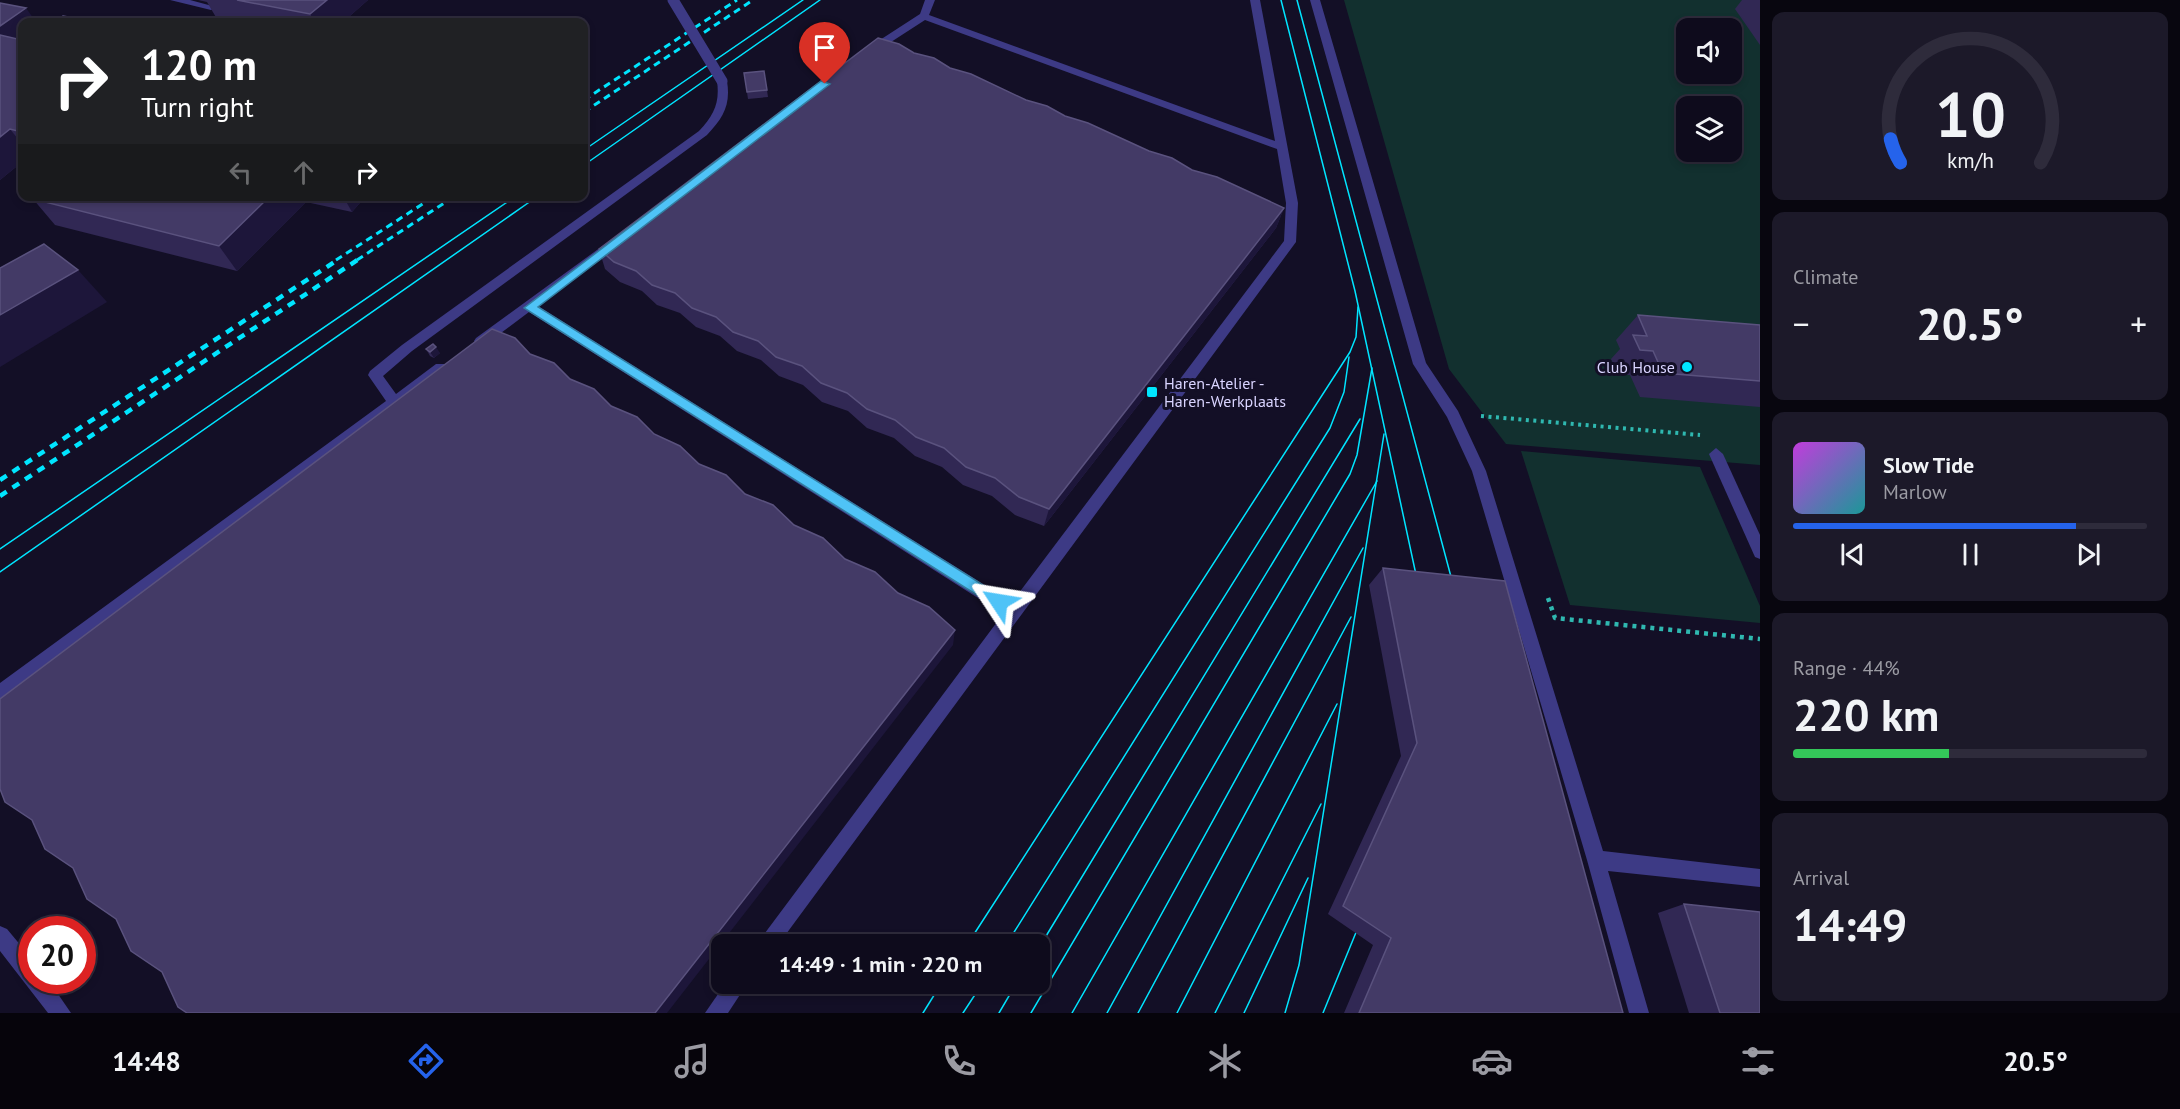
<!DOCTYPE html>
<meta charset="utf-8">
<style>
:root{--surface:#0e0b1c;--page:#1c1929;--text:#f1f3f6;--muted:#9b9ba3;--line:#2e2b3b;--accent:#2563eb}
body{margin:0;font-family:"PT Sans",sans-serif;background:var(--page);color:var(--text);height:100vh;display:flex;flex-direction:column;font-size:22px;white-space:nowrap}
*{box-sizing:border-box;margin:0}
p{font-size:20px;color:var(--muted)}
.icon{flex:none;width:33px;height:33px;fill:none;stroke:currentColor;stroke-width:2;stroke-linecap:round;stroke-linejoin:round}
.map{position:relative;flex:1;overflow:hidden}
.side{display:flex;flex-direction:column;gap:12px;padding:12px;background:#08060f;width:420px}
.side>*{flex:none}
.guide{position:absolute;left:18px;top:18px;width:570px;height:183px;border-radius:12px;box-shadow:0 3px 9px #0003,0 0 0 2px var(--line);background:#202124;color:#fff;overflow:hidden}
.buttons{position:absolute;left:1676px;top:18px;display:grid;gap:12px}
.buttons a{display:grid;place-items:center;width:66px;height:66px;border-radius:12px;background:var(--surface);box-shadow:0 3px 9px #0003,0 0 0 2px var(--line);font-size:30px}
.speed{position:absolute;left:18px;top:916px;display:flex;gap:12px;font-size:30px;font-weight:700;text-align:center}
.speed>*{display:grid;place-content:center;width:78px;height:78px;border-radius:50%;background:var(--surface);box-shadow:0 3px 9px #0003,0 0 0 2px var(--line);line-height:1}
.speed .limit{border:9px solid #d22;background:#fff;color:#111}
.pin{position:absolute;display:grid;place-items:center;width:51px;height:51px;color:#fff;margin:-62px -26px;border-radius:50% 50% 50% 0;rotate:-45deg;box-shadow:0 0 6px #0007}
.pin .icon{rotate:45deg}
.me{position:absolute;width:66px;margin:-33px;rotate:303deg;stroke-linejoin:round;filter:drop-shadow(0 0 4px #0008)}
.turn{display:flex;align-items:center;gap:21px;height:126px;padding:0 24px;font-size:27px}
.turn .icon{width:78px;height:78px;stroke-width:2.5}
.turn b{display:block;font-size:42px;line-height:51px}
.lanes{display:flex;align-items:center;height:57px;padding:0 24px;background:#0003;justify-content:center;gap:30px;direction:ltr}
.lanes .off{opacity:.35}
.big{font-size:45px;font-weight:700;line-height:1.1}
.side .tile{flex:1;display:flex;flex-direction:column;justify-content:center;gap:9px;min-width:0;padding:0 21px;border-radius:12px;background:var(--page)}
.side .dial{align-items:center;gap:0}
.dial svg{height:156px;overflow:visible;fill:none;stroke:var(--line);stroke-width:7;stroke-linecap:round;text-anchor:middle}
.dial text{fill:var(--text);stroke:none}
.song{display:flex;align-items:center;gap:18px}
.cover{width:72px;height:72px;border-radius:9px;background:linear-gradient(135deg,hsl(290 70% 55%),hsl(180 70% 35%))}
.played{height:6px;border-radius:3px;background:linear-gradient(90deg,var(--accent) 80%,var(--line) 80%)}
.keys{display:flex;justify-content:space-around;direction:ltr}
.heat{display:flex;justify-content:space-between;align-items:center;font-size:33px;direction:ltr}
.charge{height:9px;border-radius:4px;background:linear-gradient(90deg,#34c759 44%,var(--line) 0)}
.trip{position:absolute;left:711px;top:934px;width:339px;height:60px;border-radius:12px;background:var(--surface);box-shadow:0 3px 9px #0003,0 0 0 2px var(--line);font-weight:700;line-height:60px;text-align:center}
.tab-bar{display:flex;height:96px;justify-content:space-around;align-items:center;background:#06040b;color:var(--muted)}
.tab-bar .icon{width:42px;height:42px}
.tab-bar .on{color:var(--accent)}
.tab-bar b{font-size:27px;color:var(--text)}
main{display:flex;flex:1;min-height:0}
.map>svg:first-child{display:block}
.green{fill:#12302f;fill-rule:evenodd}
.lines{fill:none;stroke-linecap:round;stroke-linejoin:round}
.path-far1{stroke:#2fb8b0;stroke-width:4;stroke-dasharray:3 4.5;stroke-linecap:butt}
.path{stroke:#2fb8b0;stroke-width:4.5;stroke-dasharray:4 5;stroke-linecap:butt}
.service{fill:#3d3a85;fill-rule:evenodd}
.tram{stroke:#00e5ff;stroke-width:1.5}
.rail-far1{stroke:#00e5ff;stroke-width:3;stroke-dasharray:7 5;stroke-linecap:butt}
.rail{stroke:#00e5ff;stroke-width:4.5;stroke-dasharray:8 7;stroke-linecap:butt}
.service-bridge{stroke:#3d3a85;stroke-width:11}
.wall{fill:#312854}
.shaded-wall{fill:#1d163a}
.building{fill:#433a66;stroke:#5a527e;stroke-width:1.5}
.route{fill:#4fc3f7;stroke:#337fa1;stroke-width:1.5}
.poi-dot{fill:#00e5ff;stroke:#130f26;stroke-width:2}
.labels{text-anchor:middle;stroke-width:6;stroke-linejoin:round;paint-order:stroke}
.poi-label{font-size:16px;fill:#d9d4ff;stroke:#130f26;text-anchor:end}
</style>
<main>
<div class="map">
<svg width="1760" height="1013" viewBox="0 0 1760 1013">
<rect width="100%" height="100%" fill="#130f26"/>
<!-- green -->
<g class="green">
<path d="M1344,0h416v465l-254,-21 -57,-75zM1686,28h45v46h-45zM1686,106h45v46h-45z"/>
<path d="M1521,451l179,16 60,139v17l-190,-18z"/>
</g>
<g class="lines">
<!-- path-far1 -->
<path class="path-far1" d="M1481,416l219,19"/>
<!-- path -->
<path class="path" d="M1548,598l7,20 205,21"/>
<!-- service -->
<g class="service">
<path d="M170,0h20l26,7 -5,3z"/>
<path d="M925,0h10l-6,15 346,126 -25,-141h10l38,203 -2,39 -518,703h-22l247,-331 -474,-302 -43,32h-10l-2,-3 2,-3 136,-99h8v6l-82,61 474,296 272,-361 2,-38 -9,-54 -352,-129 -51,33h-8v-4l54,-35z"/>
<path d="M1310,0h10l106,363 32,48 28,60 117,380 157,18v18l-152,-16 41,142h-20l-42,-153 -115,-389 -25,-54 -34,-53z"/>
<path d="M722,78l5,3c4,24 -4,37 -20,54l-295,216 -29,25 13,18 40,-30h10l2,4 -2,4 -446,329v-18l386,-282 -18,-26 2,-4 32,-26 297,-214c15,-16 21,-28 18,-50z"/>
<path d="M1716,448l7,6 37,81v24l-5,-2 -46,-103z"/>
<path d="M0,926l7,3 25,30v22h17l22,32h-23l-48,-62z"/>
<path d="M725,984h22l-19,29h-23z"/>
</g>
<!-- tram -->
<g class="tram">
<path d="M1281,0l74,291 63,293"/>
<path d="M1297,0l157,588"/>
<path d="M584,150l219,-150"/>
<path d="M584,165l236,-165"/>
<path d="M0,549l516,-353"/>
<path d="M0,572l538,-376"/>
<path d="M967,945l383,-593 6,-15 2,-30"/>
<path d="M1006,945l324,-517 14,-36 5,-35"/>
<path d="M1040,946l320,-527"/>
<path d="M923,1013l18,-29"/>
<path d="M963,1013l19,-29"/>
<path d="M999,1013l17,-29"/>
<path d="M1031,1013l319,-539 7,-19 15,-87"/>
<path d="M1072,1013l305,-532"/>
<path d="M1107,1013l256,-465"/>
<path d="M1138,1013l213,-396"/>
<path d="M1177,1013l160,-309"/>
<path d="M1215,1013l106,-209"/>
<path d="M1244,1013l64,-135"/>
<path d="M1285,1013l14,-48 85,-531"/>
<path d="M1323,1013l34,-83"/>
</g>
<!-- rail-far1 -->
<g class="rail-far1">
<path d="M584,100l153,-100"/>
<path d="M584,112l169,-112"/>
<path d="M336,260l99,-64"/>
<path d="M357,260l98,-64"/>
</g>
<!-- rail -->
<g class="rail">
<path d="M0,480l339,-221"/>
<path d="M0,496l359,-237"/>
</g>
<!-- service-bridge -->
<path class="service-bridge" d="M673,0l49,81"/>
</g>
<!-- wall -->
<g class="wall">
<path d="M198,0h170l-25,22h-107l-19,-3 -10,-17z"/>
<path d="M1742,0h18v45l-25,-36z"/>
<path d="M22,22v140l-22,18z"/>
<path d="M914,53l370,155 -8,20 -232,298 -29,-11 -23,-19 -29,-11 -21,-18 -27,-11 -21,-18 -27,-10 -19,-17 -26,-9 -19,-17 -24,-9 -18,-16 -24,-9 -17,-15 -24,-9 -16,-14 -23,-8 -15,-14 -22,-9 -15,-13 -6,-20z"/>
<path d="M764,71l4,26 -20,2 -4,-26z"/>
<path d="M37,196h329l-14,16 -46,-10 -69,69 -182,-46 -22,-26z"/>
<path d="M1638,315l122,10v82l-120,-10 -10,-22h-12l-7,-16 9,-10 -4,-9z"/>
<path d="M426,349l14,4 -6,5 -4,-2z"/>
<path d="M1383,568l240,445h-279l29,-68 -45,-31 73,-158 -32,-171z"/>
<path d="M1684,904l76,109h-71l-31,-100z"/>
</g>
<!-- shaded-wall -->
<g class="shaded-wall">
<path d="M327,0h41l-25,22h-28l-5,-8z"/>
<path d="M26,8l10,14h-14v27l-22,-3v-20z"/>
<path d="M10,129l12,15v18l-22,18v-43z"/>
<path d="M270,196h33l3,6 -69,69 -18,-25z"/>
<path d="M343,196h23l-14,16z"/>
<path d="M1284,208l-8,20 -232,298 5,-17z"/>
<path d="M78,270l29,32 -107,65v-52z"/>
<path d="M436,347l4,6 -6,5 -4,-6z"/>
<path d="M955,630l-2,15 -286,368h-12z"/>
</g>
<!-- building -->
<g class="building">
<path d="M237,0h90l-17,14z"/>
<path d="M0,3l26,5 -26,18z"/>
<path d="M63,16l31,6h-40z"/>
<path d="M0,35l22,5v92l-12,-3 -10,8z"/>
<path d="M878,38l21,6 15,9 20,5 16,10 21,6 55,26 21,6 18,10 23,7 61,28 23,7 20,12 25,7 67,31 -235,301 -30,-12 -24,-19 -29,-11 -22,-19 -28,-11 -21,-17 -28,-11 -20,-16 -26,-10 -19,-17 -26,-9 -18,-16 -25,-9 -17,-15 -24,-9 -17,-15 -23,-8 -16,-14 -22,-9 -15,-13z"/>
<path d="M764,71l3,19 -20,2 -3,-19z"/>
<path d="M37,196h233l-51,50 -186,-47z"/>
<path d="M44,244l34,26 -78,45v-47z"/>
<path d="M1638,315l122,10v56l-97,-8 -10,-22 -13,-1 -7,-15 14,1z"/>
<path d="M492,329l23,9 15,16 24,9 16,16 24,10 17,17 26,11 17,17 26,12 19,18 27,11 19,19 28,11 21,20 29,13 22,21 30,13 23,21 31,14 26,23 -300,383h-468l-9,-6 -16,-35 -31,-21 -15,-32 -29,-20 -14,-31 -28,-19 -13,-29 -27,-18 -5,-13v-90z"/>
<path d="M433,344l3,3 -6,5 -4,-3z"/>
<path d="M1383,568l122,13 118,432h-264l32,-75 -48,-32 74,-163z"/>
<path d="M1684,904l76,8v101h-40z"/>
</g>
<!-- route -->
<path class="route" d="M821,81l9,3 -292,223 466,291 2,4 -7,7 -475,-301z"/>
<!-- markers -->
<g class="poi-dot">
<circle cx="1687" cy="367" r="6"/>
<rect x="1146" y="386" width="12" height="12" rx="3"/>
</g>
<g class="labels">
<!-- poi labels -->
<g class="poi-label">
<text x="1675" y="373">Club House</text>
<text x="1164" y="389" text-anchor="start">Haren-Atelier -<tspan x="1164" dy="18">Haren-Werkplaats</tspan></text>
</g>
</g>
</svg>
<div class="buttons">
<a><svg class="icon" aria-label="sound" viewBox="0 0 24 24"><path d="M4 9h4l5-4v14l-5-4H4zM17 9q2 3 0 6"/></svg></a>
<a><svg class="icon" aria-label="layers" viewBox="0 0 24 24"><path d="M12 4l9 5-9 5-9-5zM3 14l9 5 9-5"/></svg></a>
</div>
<div class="speed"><div class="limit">20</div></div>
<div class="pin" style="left:825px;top:84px;background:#d93025"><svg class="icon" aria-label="arrive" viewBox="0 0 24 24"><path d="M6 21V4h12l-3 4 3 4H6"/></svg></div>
<svg class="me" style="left:999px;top:602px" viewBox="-20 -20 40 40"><path d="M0-17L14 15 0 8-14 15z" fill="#4fc3f7" stroke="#fff" stroke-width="4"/></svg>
<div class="trip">14:49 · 1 min · 220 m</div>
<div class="guide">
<div class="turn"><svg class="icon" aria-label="right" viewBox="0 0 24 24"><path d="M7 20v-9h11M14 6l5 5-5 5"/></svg><div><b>120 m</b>Turn right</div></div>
<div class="lanes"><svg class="icon off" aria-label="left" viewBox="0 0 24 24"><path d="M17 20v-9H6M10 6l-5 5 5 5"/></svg><svg class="icon off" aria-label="ahead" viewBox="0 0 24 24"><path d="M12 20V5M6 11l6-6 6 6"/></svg><svg class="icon" aria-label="right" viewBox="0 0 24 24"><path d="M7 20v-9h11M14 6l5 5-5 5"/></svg></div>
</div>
</div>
<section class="side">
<div class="tile dial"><svg viewBox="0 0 100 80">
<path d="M14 69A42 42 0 1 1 86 69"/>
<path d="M14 69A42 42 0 0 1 9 57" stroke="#2563eb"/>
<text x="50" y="56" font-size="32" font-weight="700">10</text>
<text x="50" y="72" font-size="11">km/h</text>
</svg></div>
<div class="tile"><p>Climate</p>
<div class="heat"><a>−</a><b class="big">20.5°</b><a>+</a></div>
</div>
<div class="tile">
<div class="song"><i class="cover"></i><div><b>Slow Tide</b><p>Marlow</p></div></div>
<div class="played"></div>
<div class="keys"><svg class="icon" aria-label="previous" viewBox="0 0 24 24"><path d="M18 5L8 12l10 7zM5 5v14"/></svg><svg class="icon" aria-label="pause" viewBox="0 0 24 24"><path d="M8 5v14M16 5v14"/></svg><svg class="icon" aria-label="next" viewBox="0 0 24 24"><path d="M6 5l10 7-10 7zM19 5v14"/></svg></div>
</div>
<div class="tile"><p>Range · 44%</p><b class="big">220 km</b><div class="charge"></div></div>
<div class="tile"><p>Arrival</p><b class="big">14:49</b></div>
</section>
</main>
<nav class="tab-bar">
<b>14:48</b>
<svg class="icon on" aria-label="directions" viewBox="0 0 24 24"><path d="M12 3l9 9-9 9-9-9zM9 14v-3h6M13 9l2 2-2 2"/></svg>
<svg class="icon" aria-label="music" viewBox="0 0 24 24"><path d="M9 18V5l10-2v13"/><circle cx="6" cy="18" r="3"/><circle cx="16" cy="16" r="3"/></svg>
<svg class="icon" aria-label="phone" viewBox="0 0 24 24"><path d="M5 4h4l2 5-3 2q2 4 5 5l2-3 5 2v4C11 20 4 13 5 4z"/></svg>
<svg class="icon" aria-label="climate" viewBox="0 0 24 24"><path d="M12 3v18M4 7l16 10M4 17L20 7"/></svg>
<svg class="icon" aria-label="car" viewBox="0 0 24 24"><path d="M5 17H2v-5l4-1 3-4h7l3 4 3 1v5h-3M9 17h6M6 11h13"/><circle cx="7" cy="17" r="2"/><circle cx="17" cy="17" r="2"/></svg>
<svg class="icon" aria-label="filters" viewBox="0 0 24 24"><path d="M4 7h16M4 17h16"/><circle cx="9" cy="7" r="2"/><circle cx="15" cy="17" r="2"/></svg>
<b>20.5°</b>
</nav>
